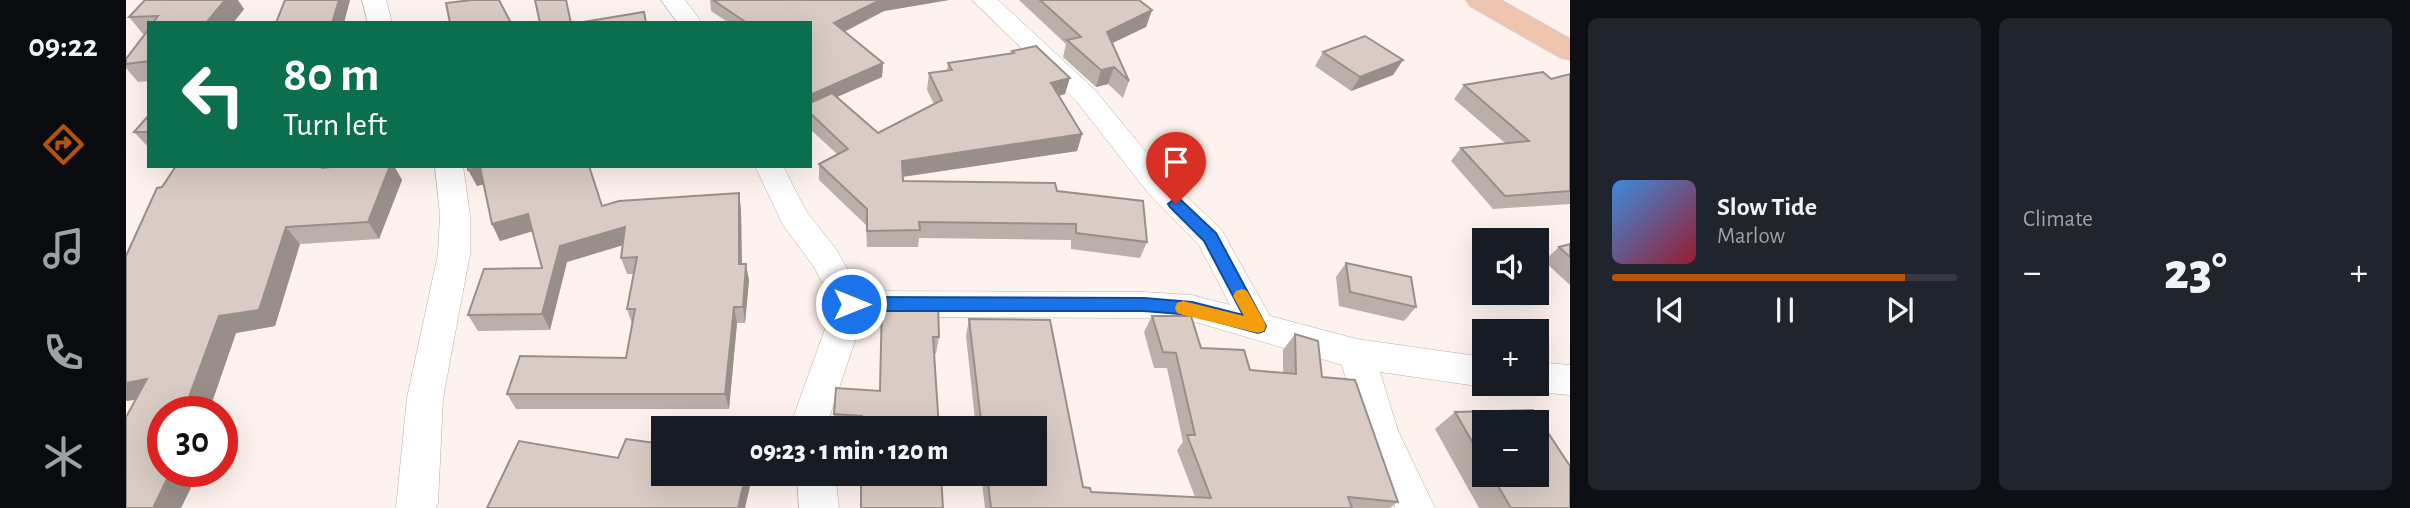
<!DOCTYPE html>
<meta charset="utf-8">
<style>
:root{--surface:#171b24;--page:#20242c;--text:#f1f3f6;--muted:#9ea1a6;--line:#363941;--accent:#b45309}
body{margin:0;font-family:"Alegreya Sans",sans-serif;background:var(--page);color:var(--text);height:100vh;display:flex;flex-direction:column;font-size:26px;white-space:nowrap}
*{box-sizing:border-box;margin:0}
p{font-size:23px;color:var(--muted)}
.icon{flex:none;width:38px;height:38px;fill:none;stroke:currentColor;stroke-width:2;stroke-linecap:round;stroke-linejoin:round}
.map{position:relative;flex:1;overflow:hidden}
.drawer{display:flex;flex-direction:column;gap:18px;padding:18px;background:#0d0f14;width:840px}
.drawer>*{flex:none}
.guide{position:absolute;left:21px;top:21px;width:665px;height:147px;border-radius:0px;box-shadow:0 7px 28px #0002;background:#0b6e4f;color:#fff;overflow:hidden}
.buttons{position:absolute;left:1346px;top:228px;display:grid;gap:14px}
.buttons a{display:grid;place-items:center;width:77px;height:77px;border-radius:0px;background:var(--surface);box-shadow:0 7px 28px #0002;font-size:35px}
.speed{position:absolute;left:21px;top:396px;display:flex;gap:14px;font-size:35px;font-weight:700;text-align:center}
.speed>*{display:grid;place-content:center;width:91px;height:91px;border-radius:50%;background:var(--surface);box-shadow:0 7px 28px #0002;line-height:1}
.speed .limit{border:10px solid #d22;background:#fff;color:#111}
.pin{position:absolute;display:grid;place-items:center;width:60px;height:60px;color:#fff;margin:-72px -30px;border-radius:50% 50% 50% 0;rotate:-45deg;box-shadow:0 0 7px #0007}
.pin .icon{rotate:45deg}
.me{position:absolute;width:77px;margin:-38px;rotate:90deg;stroke-linejoin:round;filter:drop-shadow(0 0 5px #0008)}
.turn{display:flex;align-items:center;gap:24px;height:147px;padding:0 21px;font-size:32px}
.turn .icon{width:91px;height:91px;stroke-width:2.5}
.turn b{display:block;font-size:49px;line-height:60px}
.big{font-size:52px;font-weight:800;line-height:1.1}
.drawer .tile{flex:1;display:flex;flex-direction:column;justify-content:center;gap:10px;min-width:0;padding:0 24px;border-radius:10px;background:var(--page)}
.song{display:flex;align-items:center;gap:21px}
.cover{width:84px;height:84px;border-radius:10px;background:linear-gradient(135deg,hsl(210 70% 55%),hsl(350 70% 35%))}
.played{height:7px;border-radius:4px;background:linear-gradient(90deg,var(--accent) 85%,var(--line) 85%)}
.keys{display:flex;justify-content:space-around;direction:ltr}
.heat{display:flex;justify-content:space-between;align-items:center;font-size:38px;direction:ltr}
.drawer .tiles{flex:1;display:grid;gap:18px;grid-template-columns:repeat(2,1fr)}
.trip{position:absolute;left:525px;top:416px;width:396px;height:70px;border-radius:0px;background:var(--surface);box-shadow:0 7px 28px #0002;font-weight:800;line-height:70px;text-align:center}
main{display:flex;flex:1;min-height:0}
.tabs{display:flex;flex-direction:column;width:126px;justify-content:space-around;align-items:center;background:#090b0e;color:var(--muted)}
.tabs .icon{width:49px;height:49px}
.tabs .on{color:var(--accent)}
.tabs b{font-size:32px;color:var(--text)}
.map>svg:first-child{display:block}
.lines{fill:none;stroke-linecap:round;stroke-linejoin:round}
.minor-casing{stroke:#baada7;stroke-width:1}
.primary-casing{stroke:#d4d3d3;stroke-width:2}
.minor{fill:#fff;fill-rule:evenodd}
.primary{fill:#eec4ad;fill-rule:evenodd}
.wall{fill:#bbafa9;fill-rule:evenodd}
.shaded-wall{fill:#998f8a}
.building{fill:#daccc5;stroke:#998f8a;stroke-width:2}
.route{fill:#1a73e8;stroke:#114b97;stroke-width:2}
.slow{fill:#f59e0b}
</style>
<main>
<nav class="tabs">
<b>09:22</b>
<svg class="icon on" aria-label="directions" viewBox="0 0 24 24"><path d="M12 3l9 9-9 9-9-9zM9 14v-3h6M13 9l2 2-2 2"/></svg>
<svg class="icon" aria-label="music" viewBox="0 0 24 24"><path d="M9 18V5l10-2v13"/><circle cx="6" cy="18" r="3"/><circle cx="16" cy="16" r="3"/></svg>
<svg class="icon" aria-label="phone" viewBox="0 0 24 24"><path d="M5 4h4l2 5-3 2q2 4 5 5l2-3 5 2v4C11 20 4 13 5 4z"/></svg>
<svg class="icon" aria-label="climate" viewBox="0 0 24 24"><path d="M12 3v18M4 7l16 10M4 17L20 7"/></svg>
</nav>
<div class="map">
<svg width="1444" height="508" viewBox="0 0 1444 508">
<rect width="100%" height="100%" fill="#fdf2ed"/>
<g class="lines">
<defs>
<g id="minor">
<path d="M236,0h24l6,23h-24z"/>
<path d="M535,0h24l17,23h-24z"/>
<path d="M846,0h26l97,90 74,90 52,49 49,87 87,23 127,18v26h11l-11,4 -104,-15 18,59 37,77h-40l-34,-75 -19,-68 -150,-44 -48,-3 -281,-1 -34,101 2,11h-38v-11l41,-114 -20,-37 -31,-42 -28,-59h28l23,45 30,38 24,42 284,1 48,3 38,10 -31,-60 -50,-51 -72,-92z"/>
<path d="M309,166h28l7,49v39l-27,144 -5,105 -2,5h-40l11,-110 31,-144 2,-39z"/>
<path d="M1410,362l34,3v30l-34,-3 -13,-4 -2,-5h15z"/>
<path d="M671,474h38l4,34h-40z"/>
</g>
<path id="primary" d="M1340,0h35l69,39v21l-11,-3 -89,-51z"/>
</defs>
<!-- minor casing -->
<use href="#minor" class="minor-casing"/>
<!-- primary casing -->
<use href="#primary" class="primary-casing"/>
<!-- minor -->
<use href="#minor" class="minor"/>
<!-- primary -->
<use href="#primary" class="primary"/>
</g>
<!-- wall -->
<g class="wall">
<path d="M584,0h239l-65,11 -40,21 39,31 -1,14 -45,20 41,36 56,-29 -7,-14 2,-17 18,-2 1,-8 64,-10v-2l53,43 -6,2 23,38 -5,17 -174,26v4l154,10 90,51 -7,16 -69,-9v-9l-152,-2 -1,9h-51l-1,-22 -47,-45v-16l18,-10 -27,-25v-106h-81l-18,-12z"/>
<path d="M893,0h120l13,10 -6,17 -34,16 17,38 -6,17 -15,-14 -12,3 -33,-30 3,-13z"/>
<path d="M118,9l-11,14h-84v58l-11,1 -12,-14v-9l19,-25h-2l-14,-17z"/>
<path d="M1197,52l80,8 -10,15 -42,16 -36,-25z"/>
<path d="M1444,74v130l-77,5 -42,-48 10,-13 44,-5 -51,-44 10,-14 87,-6z"/>
<path d="M23,115v33l-15,-16z"/>
<path d="M50,166h218l8,14 -23,59 -79,5 -25,82 -39,7 -27,78h-46v60h36l-18,37h-55v-91l9,-17 -9,1v-145l31,-68 5,-1z"/>
<path d="M342,166l134,40 137,-13 2,17 1,54 7,16 -4,43h-8l-8,86h-213l-9,-15 119,-36 6,-34 -5,-15 7,-35h-7l-6,-16 2,-13 -56,17 -17,68 -72,1 -10,-16 74,-47 -9,-37 -33,10 -8,-17 -8,-40 -7,2z"/>
<path d="M1444,244v41l-26,-24 15,-14z"/>
<path d="M1220,263l70,44 -12,14 -65,-15 -3,-29z"/>
<path d="M756,302l57,35 -3,17h-2l5,75h-105v-15l46,-23z"/>
<path d="M1026,316l49,32 49,22 33,3v-23l12,-16 103,168 -8,6h-405l-4,-34h53v-45h-58l-10,-93 3,-17 114,168 8,5 104,5 -18,-47 6,-8 -16,-74h-13l-10,-36z"/>
<path d="M1407,410l37,56v42h-91l-44,-79 20,-17zM1358,422h52v52h-52z"/>
</g>
<!-- shaded-wall -->
<g class="shaded-wall">
<path d="M99,0h13l6,9 -11,14h-27z"/>
<path d="M213,0h11l-6,23h-12z"/>
<path d="M754,0h69l-65,11 -50,26v-14z"/>
<path d="M1026,10l-6,17 -44,21 5,-16z"/>
<path d="M1277,60l-10,15 -42,16 9,-14z"/>
<path d="M757,63l-1,14 -72,32v-14z"/>
<path d="M988,67l-6,17 -12,3 5,-17z"/>
<path d="M944,78l-5,16 -18,5 4,-16z"/>
<path d="M956,134l-5,17 -177,26 2,-16z"/>
<path d="M264,166h4l8,14 -23,59 -11,-17z"/>
<path d="M354,167l8,16 -11,3 -9,-16z"/>
<path d="M613,193l2,17 1,70 -3,-16z"/>
<path d="M402,214l8,16 -36,11 -8,-17z"/>
<path d="M160,227l14,17 -25,82 -39,7 -27,78h-20l-4,-3 34,-92z"/>
<path d="M499,227l5,16 -63,19 -17,68 -8,-16 18,-68z"/>
<path d="M620,264l3,16 -4,43 -2,-16z"/>
<path d="M608,307l3,16 -8,86 -4,-15z"/>
<path d="M21,379l20,16 -41,6v-18z"/>
<path d="M45,471h28l-18,37h-28z"/>
<path d="M620,474h7l-8,34h-7z"/>
</g>
<!-- building -->
<g class="building">
<path d="M19,0h80l-19,23h-53l5,-7 -29,1z"/>
<path d="M159,0h54l-7,23h-56z"/>
<path d="M346,0h27l12,23h-61l-4,-20z"/>
<path d="M409,0h31l5,23h-31z"/>
<path d="M587,0h167l-46,23 49,40 -73,32v-72h-63z"/>
<path d="M914,0h99l13,10 -45,22 22,49 -15,-14 -13,3 -34,-30 14,-3z"/>
<path d="M518,12l2,11h-69z"/>
<path d="M23,29v32l-23,3v-5z"/>
<path d="M1239,36l38,24 -43,17 -37,-25z"/>
<path d="M910,46l34,32 -19,5 31,51 -180,27 1,20 152,2 2,8 86,10 4,41 -71,-9v-9l-157,-2 1,8 -53,1v-22l-48,-45 29,-15 -38,-36v-10l22,-10 46,40 64,-33 -13,-27 23,-3 -4,-7 66,-10 -2,-2z"/>
<path d="M1417,72l8,7 19,-5v117l-65,5 -44,-48 68,-7 -65,-56z"/>
<path d="M23,115v17h-15z"/>
<path d="M50,166h146v2l19,-2h49l-22,56 -82,5 -27,83 -40,6 -34,92 18,-1 -2,4h-38v60h8l-18,37h-27v-91l21,-38 -21,4v-127l31,-68 5,-1z"/>
<path d="M342,166h121l13,40 17,-5 120,-8v71h7l-3,43h-9l-9,87h-218l13,-38 106,2 9,-49h-8l10,-52 -16,1 4,-31 -65,19 -18,68 -74,1 16,-46 58,-1 -14,-54 -36,10 -12,-57 -12,3z"/>
<path d="M1444,244v13l-11,-10z"/>
<path d="M1220,263l65,14 5,30 -66,-15z"/>
<path d="M756,302l56,2 1,33h-6l6,92h-77v-13l-28,-2 2,-26 44,3z"/>
<path d="M1026,316h39l10,32 43,2 6,20 46,4 -1,-40 23,7 4,36 33,3 43,122 -50,-5 4,11h-361l-4,-34h47v-45h-52l-13,-110 81,1 33,167 7,1 1,4 120,6 -24,-63h8l-19,-82 -13,-1z"/>
<path d="M1407,410l37,56v42h-59l-20,-34h45v-52h-52v40l-29,-50z"/>
<path d="M500,439l37,5v30h83l-8,34h-251l32,-67 99,17z"/>
<path d="M735,474h80l2,34h-82z"/>
</g>
<!-- route -->
<path class="route" d="M1050,198l5,2 35,33 50,93 -2,5 -6,2 -66,-18 -48,-4h-293l-6,-2 -2,-5 2,-5 6,-2 293,1 48,4 51,13 -39,-74 -34,-34 -2,-3z"/>
<!-- slow -->
<path class="slow" d="M1116,289l5,2 17,30 2,5 -2,5 -6,2 -75,-18 -6,-2 -2,-5 2,-5 6,-2 61,15 -11,-20 3,-5z"/>
</svg>
<div class="buttons">
<a><svg class="icon" aria-label="sound" viewBox="0 0 24 24"><path d="M4 9h4l5-4v14l-5-4H4zM17 9q2 3 0 6"/></svg></a>
<a>+</a>
<a>−</a>
</div>
<div class="speed"><div class="limit">30</div></div>
<div class="pin" style="left:1050px;top:204px;background:#d93025"><svg class="icon" aria-label="arrive" viewBox="0 0 24 24"><path d="M6 21V4h12l-3 4 3 4H6"/></svg></div>
<svg class="me" style="left:725px;top:304px" viewBox="-20 -20 40 40"><circle r="17" fill="#1a73e8" stroke="#fff" stroke-width="3"/><path d="M0-11L8 9 0 5-8 9z" fill="#fff"/></svg>
<div class="trip">09:23 · 1 min · 120 m</div>
<div class="guide">
<div class="turn"><svg class="icon" aria-label="left" viewBox="0 0 24 24"><path d="M17 20v-9H6M10 6l-5 5 5 5"/></svg><div><b>80 m</b>Turn left</div></div>
</div>
</div>
<section class="drawer">
<div class="tiles">
<div class="tile">
<div class="song"><i class="cover"></i><div><b>Slow Tide</b><p>Marlow</p></div></div>
<div class="played"></div>
<div class="keys"><svg class="icon" aria-label="previous" viewBox="0 0 24 24"><path d="M18 5L8 12l10 7zM5 5v14"/></svg><svg class="icon" aria-label="pause" viewBox="0 0 24 24"><path d="M8 5v14M16 5v14"/></svg><svg class="icon" aria-label="next" viewBox="0 0 24 24"><path d="M6 5l10 7-10 7zM19 5v14"/></svg></div>
</div>
<div class="tile"><p>Climate</p>
<div class="heat"><a>−</a><b class="big">23°</b><a>+</a></div>
</div>
</div>
</section>
</main>
